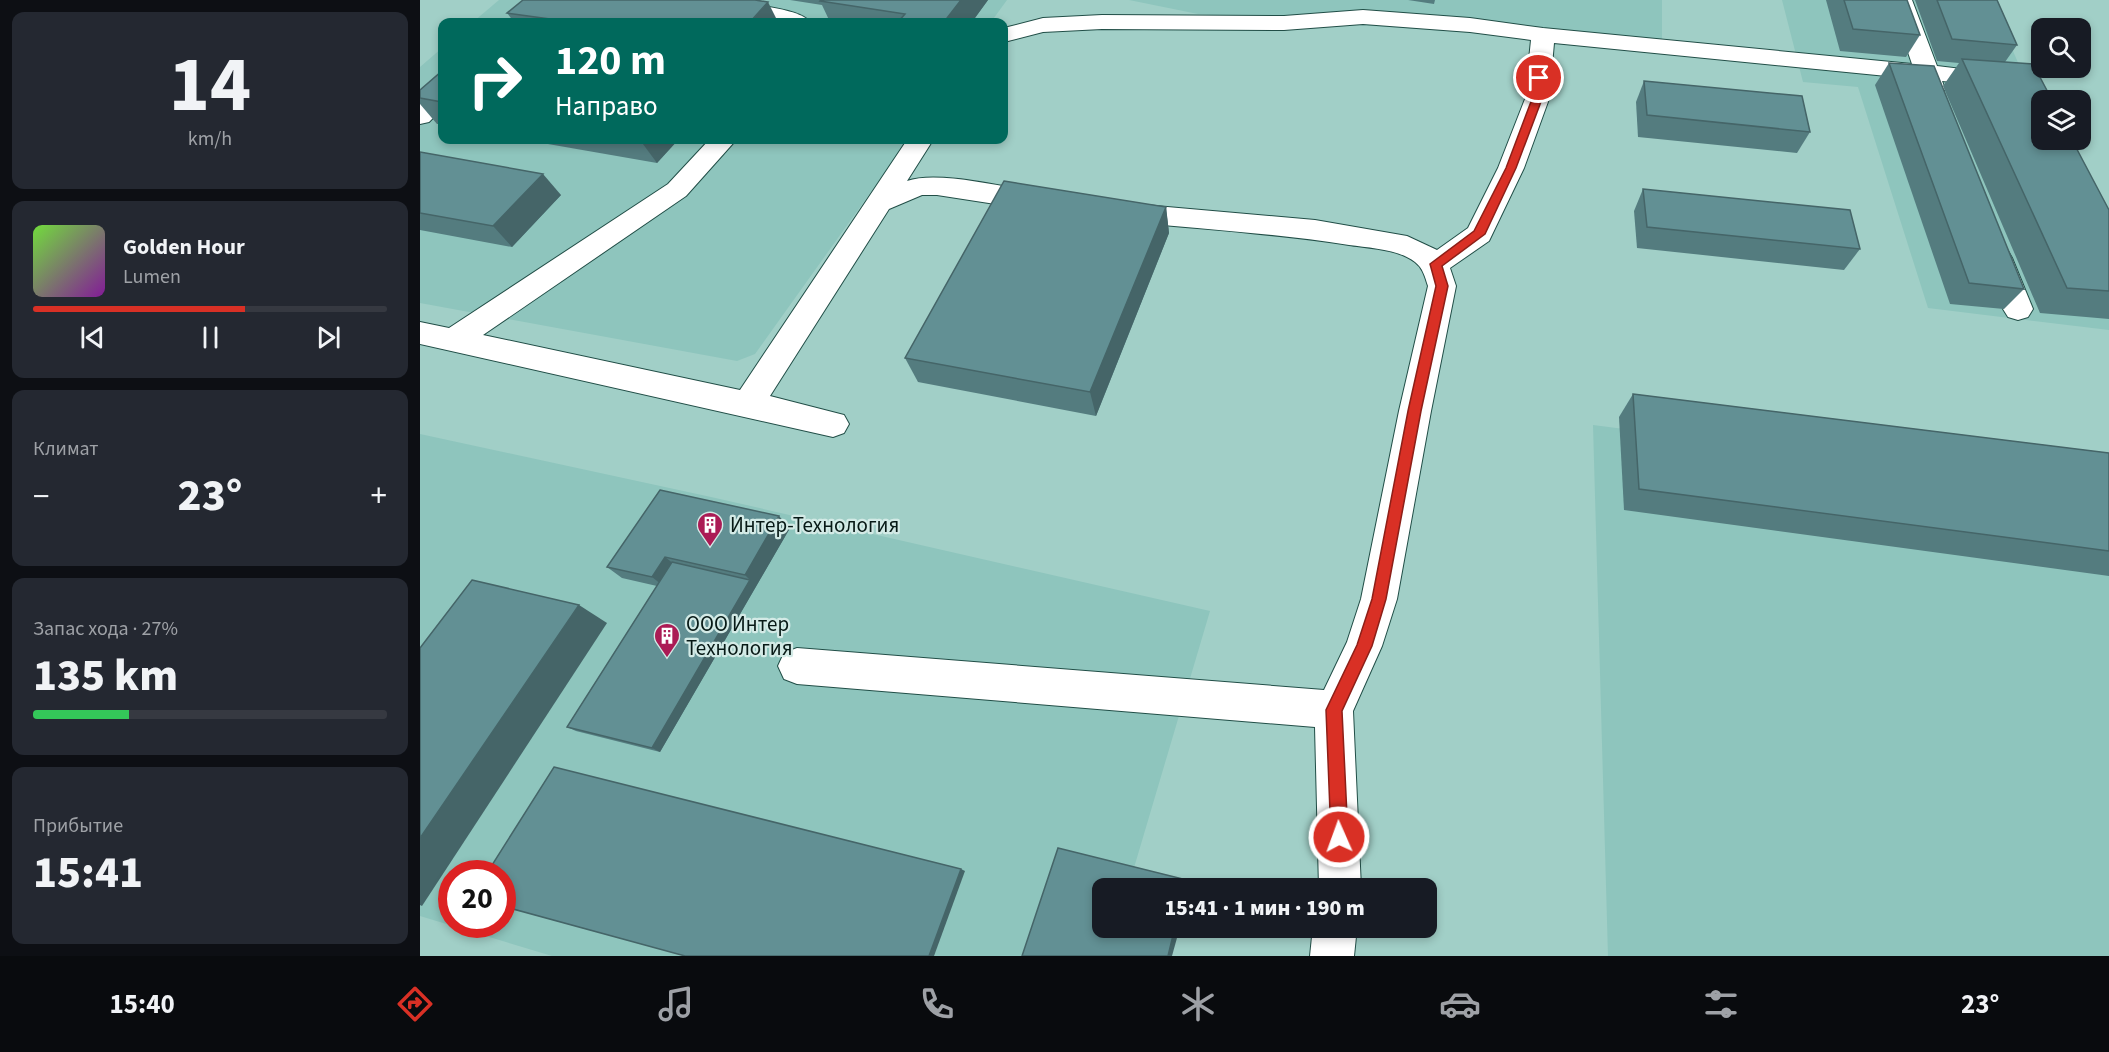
<!DOCTYPE html>
<html lang="ru">
<meta charset="utf-8">
<style>
:root{--surface:#171b24;--page:#242831;--text:#f1f3f6;--muted:#9ea1a6;--line:#363941;--accent:#d93025}
body{margin:0;font-family:"Source Sans 3",sans-serif;background:var(--page);color:var(--text);height:100vh;display:flex;flex-direction:column;font-size:22px;white-space:nowrap}
*{box-sizing:border-box;margin:0}
p{font-size:20px;color:var(--muted)}
.icon{flex:none;width:33px;height:33px;fill:none;stroke:currentColor;stroke-width:2;stroke-linecap:round;stroke-linejoin:round}
.map{position:relative;flex:1;overflow:hidden}
.side{display:flex;flex-direction:column;gap:12px;padding:12px;background:#0d0f14;width:420px}
.side>*{flex:none}
.hud{position:absolute;left:18px;top:18px;width:570px;height:126px;border-radius:12px;box-shadow:0 3px 9px #0003;background:#00695c;color:#fff;overflow:hidden}
.tools{position:absolute;left:1611px;top:18px;display:grid;gap:12px}
.tools a{display:grid;place-items:center;width:60px;height:60px;border-radius:12px;background:var(--surface);box-shadow:0 3px 9px #0003;font-size:30px}
.speed{position:absolute;left:18px;top:860px;display:flex;gap:12px;font-size:30px;font-weight:700;text-align:center}
.speed>*{display:grid;place-content:center;width:78px;height:78px;border-radius:50%;background:var(--surface);box-shadow:0 3px 9px #0003;line-height:1}
.speed .limit{border:9px solid #d22;background:#fff;color:#111}
.pin{position:absolute;display:grid;place-items:center;width:51px;height:51px;color:#fff;margin:-26px;border:3px solid #fff;border-radius:50%;box-shadow:0 2px 6px #0007}
.me{position:absolute;width:66px;margin:-33px;rotate:358deg;stroke-linejoin:round;filter:drop-shadow(0 0 4px #0008)}
.turn{display:flex;align-items:center;gap:21px;height:126px;padding:0 18px;font-size:27px}
.turn .icon{width:78px;height:78px;stroke-width:2.5}
.turn b{display:block;font-size:42px;line-height:51px}
.big{font-size:45px;font-weight:800;line-height:1.1}
.side .widget{flex:1;display:flex;flex-direction:column;justify-content:center;gap:9px;min-width:0;padding:0 21px;border-radius:12px;background:var(--page)}
.side .dial{align-items:center;gap:0}
.dial b{font-size:78px;line-height:1}
.song{display:flex;align-items:center;gap:18px}
.cover{width:72px;height:72px;border-radius:9px;background:linear-gradient(135deg,hsl(100 70% 55%),hsl(290 70% 35%))}
.played{height:6px;border-radius:3px;background:linear-gradient(90deg,var(--accent) 60%,var(--line) 60%)}
.keys{display:flex;justify-content:space-around;direction:ltr}
.heat{display:flex;justify-content:space-between;align-items:center;font-size:33px;direction:ltr}
.charge{height:9px;border-radius:4px;background:linear-gradient(90deg,#34c759 27%,var(--line) 0)}
.trip{position:absolute;left:672px;top:878px;width:345px;height:60px;border-radius:12px;background:var(--surface);box-shadow:0 3px 9px #0003;font-weight:800;line-height:60px;text-align:center}
.tabs{display:flex;height:96px;justify-content:space-around;align-items:center;background:#090b0e;color:var(--muted)}
.tabs .icon{width:42px;height:42px}
.tabs .active{color:var(--accent)}
.tabs b{font-size:27px;color:var(--text)}
main{display:flex;flex:1;min-height:0}
.map>svg:first-child{display:block}
.built{fill:#8ec5bd;fill-rule:evenodd}
.lines{fill:none;stroke-linecap:round;stroke-linejoin:round}
.minor-casing{stroke:#214e47;stroke-width:2}
.minor{fill:#fff;fill-rule:evenodd}
.wall{fill:#547c7f}
.shaded-wall{fill:#456568}
.building{fill:#629094;stroke:#456568;stroke-width:1.5}
.route{fill:#d93025;stroke:#8d1f18;stroke-width:1.5}
.labels{text-anchor:middle;stroke-width:4.5;stroke-linejoin:round;paint-order:stroke}
.poi-label{font-size:21px;fill:#071916;stroke:#d3eae6;text-anchor:start}
</style>
<main>
<section class="side">
<div class="widget dial"><b>14</b><p>km/h</p></div>
<div class="widget">
<div class="song"><i class="cover"></i><div><b>Golden Hour</b><p>Lumen</p></div></div>
<div class="played"></div>
<div class="keys"><svg class="icon" aria-label="previous" viewBox="0 0 24 24"><path d="M18 5L8 12l10 7zM5 5v14"/></svg><svg class="icon" aria-label="pause" viewBox="0 0 24 24"><path d="M8 5v14M16 5v14"/></svg><svg class="icon" aria-label="next" viewBox="0 0 24 24"><path d="M6 5l10 7-10 7zM19 5v14"/></svg></div>
</div>
<div class="widget"><p>Климат</p>
<div class="heat"><a>−</a><b class="big">23°</b><a>+</a></div>
</div>
<div class="widget"><p>Запас хода · 27%</p><b class="big">135 km</b><div class="charge"></div></div>
<div class="widget"><p>Прибытие</p><b class="big">15:41</b></div>
</section>
<div class="map">
<svg width="1689" height="956" viewBox="0 0 1689 956">
<rect width="100%" height="100%" fill="#a1cfc7"/>
<!-- built -->
<g class="built">
<path d="M79,0h508l-16,22h-518z"/>
<path d="M709,0h533v46l-464,-32z"/>
<path d="M1362,0h209l50,116 1,24 67,132v58l-181,-22 -70,-221 -55,-5z"/>
<path d="M22,48v92h466l-153,214 -18,7 -317,-58v-236z"/>
<path d="M1173,425l516,66v465h-501z"/>
<path d="M0,434l291,63 499,114 -82,277h-26v39l6,29h-556l-132,-40zM32,873h50v51h-50z"/>
</g>
<g class="lines">
<defs>
<g id="minor">
<path d="M243,0c26,0 133,2 147,22h-35l-101,-15 -8,-2z"/>
<path d="M1470,0h22l25,66 66,8 4,5 -4,5 -8,2 -53,-5 3,8 -3,5 -9,3 -9,-3 -7,-15 -363,-36 -5,56 -25,69 -35,73 -39,27 6,18 -25,125 -34,188 -15,47 -29,65 8,177h-42l-4,-161 -518,-43 -13,-5 -6,-13 6,-13 13,-5 527,42 23,-48 14,-43 38,-188 29,-125c-3,-9 -5,-18 -13,-24 -17,-13 -45,-14 -66,-17 -75,-12 -151,-16 -227,-24l-10,-2 -4,-7 4,-7 10,-2 193,17 92,16 30,14 31,-22 30,-60 27,-69 6,-59 -61,-8 -107,-8 -79,6 -182,-1 -59,3 -39,10v-14l39,-10 59,-3 182,1 79,-6 107,8 73,10 369,36z"/>
<path d="M22,88v21l-13,13 -9,2v-21l13,-12z"/>
<path d="M289,140h27l-50,56 -203,139 257,55 167,-250h26l-26,41c31,-11 100,7 134,12l9,2 4,7 -4,7 -9,2 -104,-16h-15l-33,14 -119,187 74,19 5,9 -5,9 -11,4 -413,-93v-22l29,6 219,-144z"/>
<path d="M1578,248l10,3 4,7 21,51 -5,8 -10,3 -10,-3 -5,-8 -19,-51 4,-7z"/>
<path d="M893,927h44l-3,29h-44z"/>
</g>
</defs>
<!-- minor casing -->
<use href="#minor" class="minor-casing"/>
<!-- minor -->
<use href="#minor" class="minor"/>
</g>
<!-- wall -->
<g class="wall">
<path d="M370,0h198l-16,22h-142l-8,-17z"/>
<path d="M988,0h27l-1,4z"/>
<path d="M1406,0h81l13,35 -14,22 -66,-6z"/>
<path d="M1495,0h82l20,45 -12,17 104,148v109l-69,-6 -97,-227 16,-23 -22,-2z"/>
<path d="M87,13l271,9h-264z"/>
<path d="M1469,63l135,226 -20,20 -54,-5 -75,-219z"/>
<path d="M22,71v53h-5l-17,-20v-14z"/>
<path d="M1224,81l166,51 -13,21 -159,-16 -2,-35z"/>
<path d="M105,140h153l-21,23z"/>
<path d="M0,152l141,43 -49,52 -92,-17z"/>
<path d="M1223,189l217,60 -16,21 -207,-22 -3,-37z"/>
<path d="M746,207l3,26 -73,183 -178,-34 -13,-24z"/>
<path d="M1213,394l476,59v123l-485,-66 -5,-93z"/>
<path d="M370,528l-130,224 -84,-21 -9,-4 90,-141 -35,-8 -15,-11z"/>
</g>
<!-- shaded-wall -->
<g class="shaded-wall">
<path d="M541,0h27l-16,22h-28z"/>
<path d="M348,2l10,20h-28z"/>
<path d="M220,140h38l-21,23z"/>
<path d="M123,174l18,21 -49,52 -19,-21z"/>
<path d="M746,207l3,26 -73,183 -6,-24z"/>
<path d="M359,516l11,12 -130,224 -8,-4 98,-168 -5,-5z"/>
<path d="M245,557l14,11 -13,20 -14,-11z"/>
<path d="M159,605l28,18 -185,283 -2,-1v-67z"/>
<path d="M541,869l4,2 -31,85h-5z"/>
<path d="M767,880l3,7v1h-5z"/>
<path d="M755,927h5l-8,29h-4z"/>
</g>
<!-- building -->
<g class="building">
<path d="M103,0h232l13,2 -18,20h-178l-65,-9z"/>
<path d="M401,0h140l-17,22h-46l7,-8 -85,-13z"/>
<path d="M1424,0h63l13,35 -67,-6z"/>
<path d="M1517,0h60l20,45 -65,-6z"/>
<path d="M1542,59l71,5 19,36h-10v40h30l37,70v81l-42,-3z"/>
<path d="M1469,63l45,3 90,223 -55,-6z"/>
<path d="M22,71v31l-22,-4v-8z"/>
<path d="M1224,81l158,15 8,36 -163,-17z"/>
<path d="M0,152l123,22 -50,52 -73,-13z"/>
<path d="M584,181l162,26 -76,185 -185,-34z"/>
<path d="M1223,189l207,21 10,39 -213,-22z"/>
<path d="M1213,394l476,59v98l-470,-62z"/>
<path d="M240,490l119,26 -34,59 -80,-18 -13,20 -45,-10z"/>
<path d="M252,562l78,18 -98,168 -85,-21z"/>
<path d="M52,580l107,25 -159,233v-190z"/>
<path d="M134,767l407,102 -32,87h-244l-183,-50v-33h-15z"/>
<path d="M638,848l129,32 -2,8h-83v39h73l-7,29h-146z"/>
</g>
<!-- route -->
<path class="route" d="M1119,75l5,3 -2,21 -26,69 -31,66 -43,32 6,20 -27,125 -35,188 -14,47 -30,65 6,126 -3,6 -6,2 -6,-2 -2,-6 -5,-127 31,-65 15,-46 36,-188 28,-125 -6,-22 44,-33 32,-63 26,-69 2,-21z"/>
<!-- icons -->
<defs>
<symbol id="building-pin" viewBox="-11 -11 22 30"><path d="M0 17L-7.5 6A9.5 9.5 0 1 1 7.5 6Z" fill="#ab1b55" stroke="#d3eae6"/><path d="M-4-6H4V6H1V3H-1V6H-4ZM-2.5-4.3h1.7v1.8h-1.7ZM.8-4.3h1.7v1.8H.8ZM-2.5-1h1.7V.8h-1.7ZM.8-1h1.7V.8H.8Z" fill="#fff"/></symbol>
</defs>
<g fill-rule="evenodd">
<use href="#building-pin" x="275" y="510" width="30" height="40"/>
<use href="#building-pin" x="232" y="621" width="30" height="40"/>
</g>
<g class="labels">
<!-- poi labels -->
<g class="poi-label">
<text x="310" y="532">Интер-Технология</text>
<text x="266" y="631">ООО Интер<tspan x="266" dy="24">Технология</tspan></text>
</g>
</g>
</svg>
<div class="tools">
<a><svg class="icon" aria-label="search" viewBox="0 0 24 24"><circle cx="10" cy="10" r="6"/><path d="M15 15l6 6"/></svg></a>
<a><svg class="icon" aria-label="layers" viewBox="0 0 24 24"><path d="M12 4l9 5-9 5-9-5zM3 14l9 5 9-5"/></svg></a>
</div>
<div class="speed"><div class="limit">20</div></div>
<div class="pin" style="left:1119px;top:78px;background:#d93025"><svg class="icon" aria-label="arrive" viewBox="0 0 24 24"><path d="M6 21V4h12l-3 4 3 4H6"/></svg></div>
<svg class="me" style="left:919px;top:837px" viewBox="-20 -20 40 40"><circle r="17" fill="#d93025" stroke="#fff" stroke-width="3"/><path d="M0-11L8 9 0 5-8 9z" fill="#fff"/></svg>
<div class="trip">15:41 · 1 мин · 190 m</div>
<div class="hud">
<div class="turn"><svg class="icon" aria-label="right" viewBox="0 0 24 24"><path d="M7 20v-9h11M14 6l5 5-5 5"/></svg><div><b>120 m</b>Направо</div></div>
</div>
</div>
</main>
<nav class="tabs">
<b>15:40</b>
<svg class="icon active" aria-label="directions" viewBox="0 0 24 24"><path d="M12 3l9 9-9 9-9-9zM9 14v-3h6M13 9l2 2-2 2"/></svg>
<svg class="icon" aria-label="music" viewBox="0 0 24 24"><path d="M9 18V5l10-2v13"/><circle cx="6" cy="18" r="3"/><circle cx="16" cy="16" r="3"/></svg>
<svg class="icon" aria-label="phone" viewBox="0 0 24 24"><path d="M5 4h4l2 5-3 2q2 4 5 5l2-3 5 2v4C11 20 4 13 5 4z"/></svg>
<svg class="icon" aria-label="climate" viewBox="0 0 24 24"><path d="M12 3v18M4 7l16 10M4 17L20 7"/></svg>
<svg class="icon" aria-label="car" viewBox="0 0 24 24"><path d="M5 17H2v-5l4-1 3-4h7l3 4 3 1v5h-3M9 17h6M6 11h13"/><circle cx="7" cy="17" r="2"/><circle cx="17" cy="17" r="2"/></svg>
<svg class="icon" aria-label="filters" viewBox="0 0 24 24"><path d="M4 7h16M4 17h16"/><circle cx="9" cy="7" r="2"/><circle cx="15" cy="17" r="2"/></svg>
<b>23°</b>
</nav>
